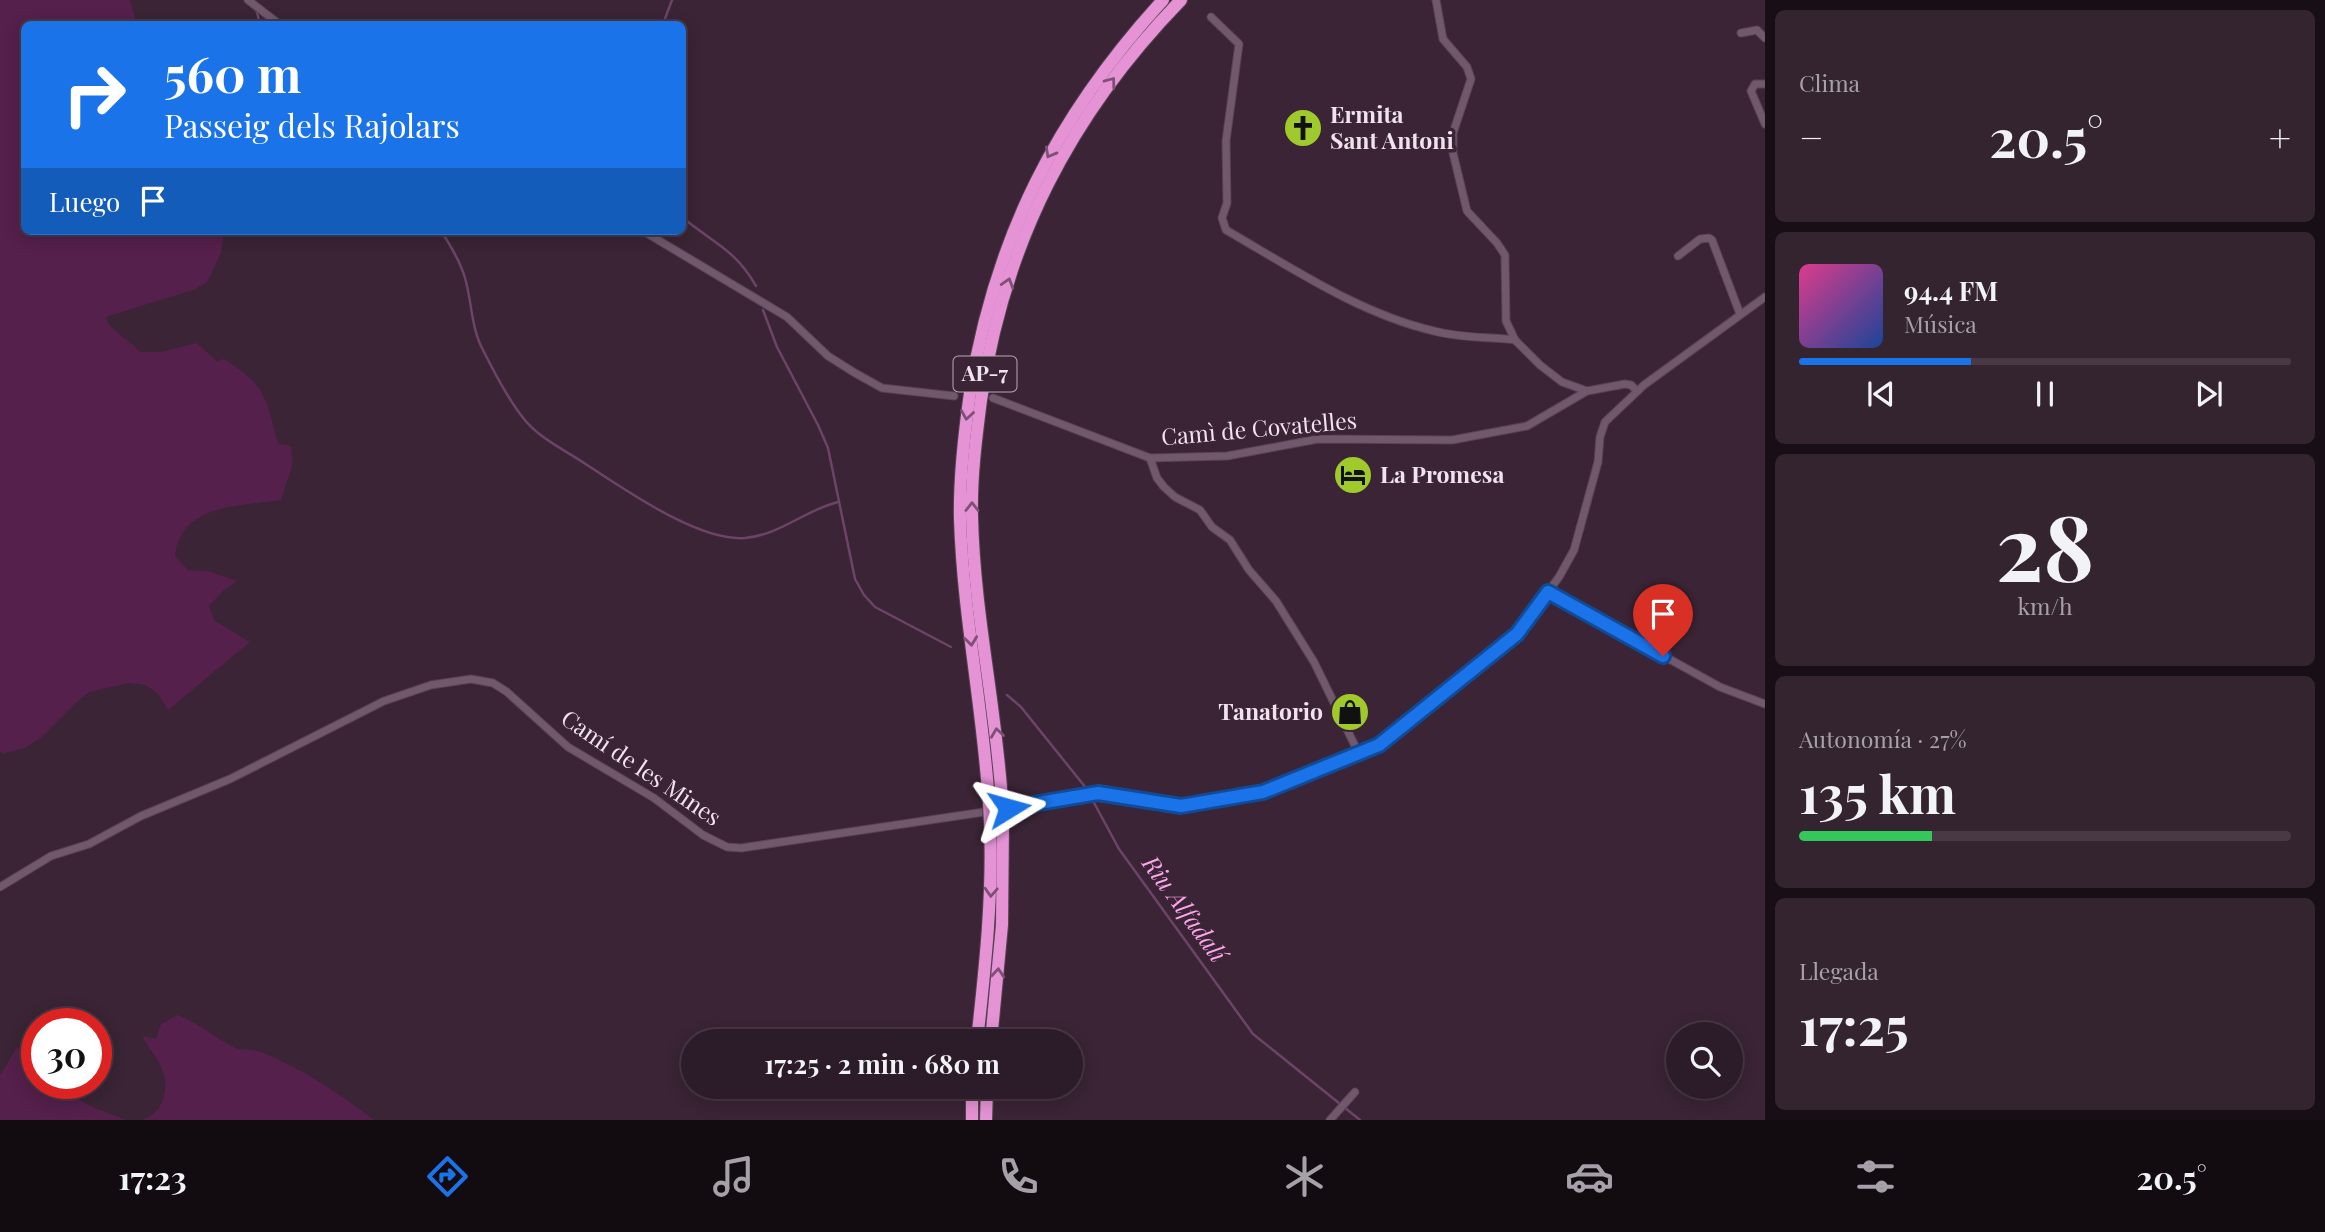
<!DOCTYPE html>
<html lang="es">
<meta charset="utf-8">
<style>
:root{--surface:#2c1b28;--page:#342430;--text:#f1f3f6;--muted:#a6a1a8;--line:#483945;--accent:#1a73e8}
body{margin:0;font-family:"Playfair Display",serif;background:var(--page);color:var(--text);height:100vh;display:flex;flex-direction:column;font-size:26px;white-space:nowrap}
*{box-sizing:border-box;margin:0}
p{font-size:23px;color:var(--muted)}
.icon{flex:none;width:38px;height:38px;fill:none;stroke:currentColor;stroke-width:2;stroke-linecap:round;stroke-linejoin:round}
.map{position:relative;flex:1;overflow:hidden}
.panel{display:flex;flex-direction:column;gap:10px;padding:10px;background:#180f16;width:560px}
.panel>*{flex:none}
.hud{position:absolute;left:21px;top:21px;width:665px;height:214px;border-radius:10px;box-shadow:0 4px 18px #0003,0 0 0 2px var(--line);background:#1a73e8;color:#fff;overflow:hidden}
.controls{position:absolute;left:1666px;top:1022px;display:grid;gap:14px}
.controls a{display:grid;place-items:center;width:77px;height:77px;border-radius:50%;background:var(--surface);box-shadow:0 4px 18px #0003,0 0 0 2px var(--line);font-size:35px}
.speed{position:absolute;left:21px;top:1008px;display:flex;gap:14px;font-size:35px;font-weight:700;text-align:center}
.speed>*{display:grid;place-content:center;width:91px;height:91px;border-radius:50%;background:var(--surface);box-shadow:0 4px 18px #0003,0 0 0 2px var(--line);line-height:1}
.speed .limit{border:10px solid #d22;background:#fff;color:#111}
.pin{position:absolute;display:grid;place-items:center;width:60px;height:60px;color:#fff;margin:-72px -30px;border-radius:50% 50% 50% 0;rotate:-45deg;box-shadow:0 0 7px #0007}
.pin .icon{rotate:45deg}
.me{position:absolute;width:77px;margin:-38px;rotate:82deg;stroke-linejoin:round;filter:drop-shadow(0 0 5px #0008)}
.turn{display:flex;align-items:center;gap:24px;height:147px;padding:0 28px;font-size:32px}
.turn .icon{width:91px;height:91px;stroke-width:2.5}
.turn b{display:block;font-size:49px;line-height:60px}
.then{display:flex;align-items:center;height:66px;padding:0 28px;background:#0003;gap:14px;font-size:26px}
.big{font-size:52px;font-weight:700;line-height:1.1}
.panel .tile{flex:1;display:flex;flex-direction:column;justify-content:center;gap:10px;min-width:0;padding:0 24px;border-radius:10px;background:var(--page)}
.panel .dial{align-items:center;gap:0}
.dial b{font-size:91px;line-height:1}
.song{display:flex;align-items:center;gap:21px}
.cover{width:84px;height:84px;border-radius:10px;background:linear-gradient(135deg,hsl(330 70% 55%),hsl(220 70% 35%))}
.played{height:7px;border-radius:4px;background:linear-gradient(90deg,var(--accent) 35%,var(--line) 35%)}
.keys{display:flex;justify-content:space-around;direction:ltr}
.heat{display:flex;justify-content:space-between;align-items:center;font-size:38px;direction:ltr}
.charge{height:10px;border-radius:5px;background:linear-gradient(90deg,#34c759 27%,var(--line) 0)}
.trip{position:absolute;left:681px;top:1029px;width:402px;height:70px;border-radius:35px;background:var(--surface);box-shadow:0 4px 18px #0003,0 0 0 2px var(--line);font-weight:700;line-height:70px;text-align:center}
.dock{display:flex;height:112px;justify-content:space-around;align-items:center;background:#120b10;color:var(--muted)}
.dock .icon{width:49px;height:49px}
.dock .on{color:var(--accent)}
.dock b{font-size:32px;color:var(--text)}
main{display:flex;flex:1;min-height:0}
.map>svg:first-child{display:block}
.green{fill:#55204c}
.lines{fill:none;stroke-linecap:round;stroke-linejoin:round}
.stream{stroke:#6c4467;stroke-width:2.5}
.street-casing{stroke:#564453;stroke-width:9}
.highway-casing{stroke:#564453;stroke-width:14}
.street{stroke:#71586c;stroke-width:7}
.highway{stroke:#e693d6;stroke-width:12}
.highway-bridge-casing{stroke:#564453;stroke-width:14;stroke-linecap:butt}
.highway-bridge{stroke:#e693d6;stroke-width:12}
.oneway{stroke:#7f5075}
.route-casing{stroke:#114b97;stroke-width:18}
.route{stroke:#1a73e8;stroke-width:12}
.labels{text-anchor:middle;stroke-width:7;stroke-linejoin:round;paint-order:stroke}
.shield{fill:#3a2435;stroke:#baa9b6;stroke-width:2}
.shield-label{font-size:21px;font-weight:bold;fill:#f1e2ee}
.poi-label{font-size:23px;font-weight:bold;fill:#f1e2ee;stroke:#3a2435;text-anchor:start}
.street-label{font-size:23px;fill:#f1e2ee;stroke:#3a2435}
.water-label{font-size:24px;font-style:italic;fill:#fba6eb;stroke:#3a2435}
</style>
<main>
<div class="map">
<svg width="1765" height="1120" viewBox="0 0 1765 1120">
<rect width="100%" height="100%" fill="#3a2435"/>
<!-- green -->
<g class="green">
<path d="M0,0h130l7,24h-113v207h200l-3,22 -13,28 -12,8 -90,28 3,8 32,27h20l36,-9 19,18 8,-2c42,26 42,39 54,85l13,2 2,17 -12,37c-40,6 -101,4 -106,56l13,14 20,1 29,10 -14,10 -14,15 6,15 35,21 -82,68 -10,-16 -12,-9 -18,-2 -38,9 -11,8 -36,36 -18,12 -21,5 -4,-1z"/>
<path d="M177,1015c11,2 43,25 56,32 9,4 21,1 31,6 41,17 75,41 110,67h-232c21,-6 28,-32 20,-51 -4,-11 -14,-22 -20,-33l14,3 5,-15z"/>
<path d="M17,1047l20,18v18h19c20,19 45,27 70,37h-126v-44z"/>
</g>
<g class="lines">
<!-- stream -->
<g class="stream">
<path d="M256,9l3,11 4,4"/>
<path d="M663,24l9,-24"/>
<path d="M682,217c31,26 53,32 74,69"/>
<path d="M441,231c10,15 19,30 24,47 7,24 6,50 18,72 10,20 27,52 41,69 15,19 39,30 60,44 39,25 114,79 161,75 35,-3 60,-28 93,-36"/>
<path d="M763,310l14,37 41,78 10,23 27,131 9,16 11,12 76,40"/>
<path d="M1007,695l14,12 65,81 33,61 134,185 107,86"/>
</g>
<defs>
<g id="street">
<path d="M248,0l31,24"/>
<path d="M1436,0l7,39 24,28 4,12 -18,54v20l14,58 30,32 8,12 1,66 9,19 25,25 22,17 25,9"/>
<path d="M1211,17l28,27 -13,97 1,62 -5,15 4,12c66,38 134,84 208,101 26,7 55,6 81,9"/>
<path d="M1741,33l16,-3 8,8"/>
<path d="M1765,84h-10l-4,7 14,33"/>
<path d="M643,231l144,86 41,39 27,17 27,15 72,8"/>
<path d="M1678,256l22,-17 9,-1 3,2 28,74"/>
<path d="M993,398l157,60 77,-2 91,-17 134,1 75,-14 60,-35 38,-7 6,1 6,6"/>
<path d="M1150,458l7,20 7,9 11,10 25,13 12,17 18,13 19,30 27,31 38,61 45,92"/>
<path d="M1548,592l172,95 45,17"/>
<path d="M1009,808l89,-15 83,13 82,-14 106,-42 18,-11 130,-105 42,-57 15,-27 24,-88 2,-25 5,-15 39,-37 121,-88"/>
<path d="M0,887l51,-31 38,-12 52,-28 89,-37 154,-78 47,-16 40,-6 22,4 14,9 61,55 86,51 49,37 24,12 14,1 243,-36"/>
<path d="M1330,1120l25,-28"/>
</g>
<g id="highway">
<path d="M1002,801c-6,-95 -28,-189 -30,-285 -1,-38 4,-77 9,-116 23,-157 89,-286 200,-400"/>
<path d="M989,804c-6,-96 -26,-189 -29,-285 -1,-42 4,-84 10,-126 25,-156 87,-277 193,-393"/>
<path d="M977,1041c8,-73 16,-144 13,-218"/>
<path d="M991,1041l11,-116 1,-105"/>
<path d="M972,1120v-33"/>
<path d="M986,1120l1,-33"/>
</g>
</defs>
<!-- street casing -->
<use href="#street" class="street-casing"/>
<!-- highway casing -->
<use href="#highway" class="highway-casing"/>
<!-- street -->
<use href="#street" class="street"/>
<!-- highway -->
<use href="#highway" class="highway"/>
<defs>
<g id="highway-bridge">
<path d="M1002,801l1,19"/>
<path d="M989,804l1,19"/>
</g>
</defs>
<!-- highway-bridge casing -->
<use href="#highway-bridge" class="highway-bridge-casing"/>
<!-- highway-bridge -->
<use href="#highway-bridge" class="highway-bridge"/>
</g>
<!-- one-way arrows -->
<defs><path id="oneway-chevron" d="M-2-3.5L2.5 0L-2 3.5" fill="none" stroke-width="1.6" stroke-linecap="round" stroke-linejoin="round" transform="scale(1.75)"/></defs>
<g class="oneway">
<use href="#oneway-chevron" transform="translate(1111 82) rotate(-53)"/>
<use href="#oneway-chevron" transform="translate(1050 153) rotate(119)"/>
<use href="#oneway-chevron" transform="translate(1008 283) rotate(-73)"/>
<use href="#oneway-chevron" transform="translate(967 415) rotate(99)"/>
<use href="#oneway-chevron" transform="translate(972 507) rotate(-90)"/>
<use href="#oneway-chevron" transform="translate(971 641) rotate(83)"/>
<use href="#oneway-chevron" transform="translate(997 733) rotate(-98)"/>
<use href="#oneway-chevron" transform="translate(991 892) rotate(93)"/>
<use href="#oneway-chevron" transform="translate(998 973) rotate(-85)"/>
</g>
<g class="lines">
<defs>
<path id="route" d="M1009,808l89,-15 83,13 82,-14 116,-47 138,-111 31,-42 115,64"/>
</defs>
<!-- route casing -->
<use href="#route" class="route-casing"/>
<!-- route -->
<use href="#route" class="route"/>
</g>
<!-- icons -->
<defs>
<symbol id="church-disc" viewBox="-11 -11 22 22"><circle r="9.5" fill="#a0c92b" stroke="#3a2435"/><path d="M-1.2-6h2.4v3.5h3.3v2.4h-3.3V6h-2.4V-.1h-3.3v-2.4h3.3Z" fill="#111"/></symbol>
<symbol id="hotel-disc" viewBox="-11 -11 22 22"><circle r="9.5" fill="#a0c92b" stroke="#3a2435"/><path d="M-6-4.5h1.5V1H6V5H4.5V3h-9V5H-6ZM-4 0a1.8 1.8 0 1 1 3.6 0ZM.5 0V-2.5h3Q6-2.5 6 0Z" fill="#111"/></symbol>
<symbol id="shop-disc" viewBox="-11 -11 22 22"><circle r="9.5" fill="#a0c92b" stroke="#3a2435"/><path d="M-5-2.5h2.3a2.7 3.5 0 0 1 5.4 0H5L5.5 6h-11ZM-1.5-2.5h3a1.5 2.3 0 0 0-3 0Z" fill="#111"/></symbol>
</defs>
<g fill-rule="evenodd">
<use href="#church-disc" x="1281" y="106" width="44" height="44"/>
<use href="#hotel-disc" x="1331" y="453" width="44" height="44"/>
<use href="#shop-disc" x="1328" y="690" width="44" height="44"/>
</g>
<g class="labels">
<!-- shield labels -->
<rect class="shield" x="953.5" y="356.5" width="63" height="35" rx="5"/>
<g class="shield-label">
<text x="985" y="381">AP-7</text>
</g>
<!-- poi labels -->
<g class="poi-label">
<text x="1330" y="123">Ermita<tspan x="1330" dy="26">Sant Antoni</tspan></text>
<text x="1380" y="483">La Promesa</text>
<text x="1323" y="720" text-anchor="end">Tanatorio</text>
</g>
<!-- street labels -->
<g class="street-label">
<text transform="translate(1259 429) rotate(-5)" y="8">Camì de Covatelles</text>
<text transform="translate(641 768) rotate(34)" y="8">Camí de les Mines</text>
</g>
<!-- water labels -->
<g class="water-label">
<text transform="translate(1184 909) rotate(54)" y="8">Riu Alfadalí</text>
</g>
</g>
</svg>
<div class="controls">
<a><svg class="icon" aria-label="search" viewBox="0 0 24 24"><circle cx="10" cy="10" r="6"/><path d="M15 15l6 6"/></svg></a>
</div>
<div class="speed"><div class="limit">30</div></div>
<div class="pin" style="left:1663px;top:656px;background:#d93025"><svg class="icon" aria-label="arrive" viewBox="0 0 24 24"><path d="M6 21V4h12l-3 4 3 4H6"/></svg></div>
<svg class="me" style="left:1009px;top:808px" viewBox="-20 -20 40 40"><path d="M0-17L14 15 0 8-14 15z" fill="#1a73e8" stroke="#fff" stroke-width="4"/></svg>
<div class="trip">17:25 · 2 min · 680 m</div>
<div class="hud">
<div class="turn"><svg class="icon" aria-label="right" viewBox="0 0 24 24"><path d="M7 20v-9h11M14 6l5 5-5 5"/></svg><div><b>560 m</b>Passeig dels Rajolars</div></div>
<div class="then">Luego<svg class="icon" aria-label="arrive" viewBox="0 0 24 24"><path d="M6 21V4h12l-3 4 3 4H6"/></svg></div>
</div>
</div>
<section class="panel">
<div class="tile"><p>Clima</p>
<div class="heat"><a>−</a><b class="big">20.5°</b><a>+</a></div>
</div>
<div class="tile">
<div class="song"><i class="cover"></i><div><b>94.4 FM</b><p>Música</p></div></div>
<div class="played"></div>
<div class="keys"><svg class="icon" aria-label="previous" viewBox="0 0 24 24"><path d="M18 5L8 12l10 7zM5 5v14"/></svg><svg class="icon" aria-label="pause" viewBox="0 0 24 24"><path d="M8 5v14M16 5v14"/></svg><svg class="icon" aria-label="next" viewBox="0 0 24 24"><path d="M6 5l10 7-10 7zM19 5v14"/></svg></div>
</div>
<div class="tile dial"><b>28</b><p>km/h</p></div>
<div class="tile"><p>Autonomía · 27%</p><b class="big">135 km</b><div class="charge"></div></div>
<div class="tile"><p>Llegada</p><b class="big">17:25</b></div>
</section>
</main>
<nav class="dock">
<b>17:23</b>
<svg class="icon on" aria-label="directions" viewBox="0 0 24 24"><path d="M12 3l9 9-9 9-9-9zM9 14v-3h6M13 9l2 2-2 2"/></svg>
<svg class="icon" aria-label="music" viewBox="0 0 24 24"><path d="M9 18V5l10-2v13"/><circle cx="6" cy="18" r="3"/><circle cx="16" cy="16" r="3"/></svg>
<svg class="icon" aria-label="phone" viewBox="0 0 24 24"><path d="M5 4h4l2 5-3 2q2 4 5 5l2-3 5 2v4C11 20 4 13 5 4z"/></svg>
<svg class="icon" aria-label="climate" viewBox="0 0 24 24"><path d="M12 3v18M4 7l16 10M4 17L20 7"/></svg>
<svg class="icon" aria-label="car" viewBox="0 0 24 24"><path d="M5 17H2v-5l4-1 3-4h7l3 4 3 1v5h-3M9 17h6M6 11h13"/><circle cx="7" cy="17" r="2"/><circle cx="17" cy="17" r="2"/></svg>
<svg class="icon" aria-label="filters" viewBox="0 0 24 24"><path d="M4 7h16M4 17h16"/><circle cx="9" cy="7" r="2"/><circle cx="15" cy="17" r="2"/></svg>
<b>20.5°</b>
</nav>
